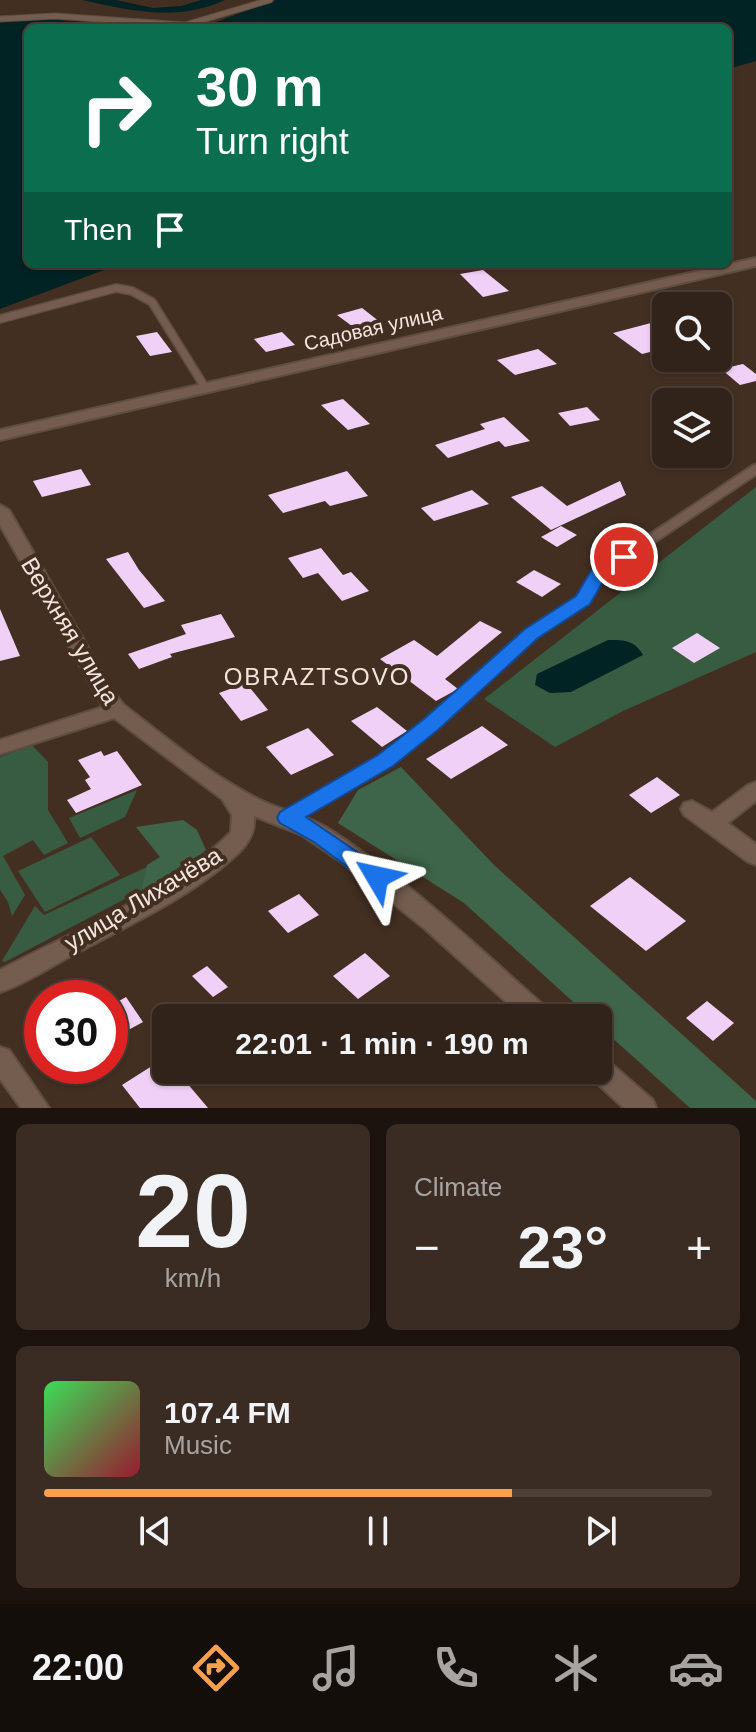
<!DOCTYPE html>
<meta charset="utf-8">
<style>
:root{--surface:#32231a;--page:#3a2b23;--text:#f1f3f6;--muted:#a8a4a2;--line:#4d4039;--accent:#f8a04b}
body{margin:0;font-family:Arial,sans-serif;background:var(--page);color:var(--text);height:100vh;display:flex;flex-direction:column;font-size:30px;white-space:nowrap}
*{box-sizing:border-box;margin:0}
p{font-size:26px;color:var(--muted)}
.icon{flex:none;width:44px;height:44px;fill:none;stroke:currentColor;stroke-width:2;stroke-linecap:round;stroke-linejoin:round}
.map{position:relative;height:1108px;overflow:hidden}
.panel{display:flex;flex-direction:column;gap:16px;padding:16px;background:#1c130e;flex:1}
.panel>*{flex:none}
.guide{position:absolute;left:24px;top:24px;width:708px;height:244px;border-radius:12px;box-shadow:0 2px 6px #0004,0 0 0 2px var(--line);background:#0b6e4f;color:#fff;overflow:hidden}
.controls{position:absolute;left:652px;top:292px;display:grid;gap:16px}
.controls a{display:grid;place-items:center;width:80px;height:80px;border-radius:12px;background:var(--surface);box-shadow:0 2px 6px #0004,0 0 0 2px var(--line);font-size:40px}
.speed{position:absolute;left:24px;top:980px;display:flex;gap:16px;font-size:40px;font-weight:700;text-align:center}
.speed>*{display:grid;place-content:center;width:104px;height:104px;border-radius:50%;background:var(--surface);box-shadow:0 2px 6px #0004,0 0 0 2px var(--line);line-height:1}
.speed .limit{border:12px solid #d22;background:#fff;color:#111}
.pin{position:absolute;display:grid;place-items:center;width:68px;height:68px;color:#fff;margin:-34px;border:4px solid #fff;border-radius:50%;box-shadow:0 2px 8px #0007}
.me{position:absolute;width:88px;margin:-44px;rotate:306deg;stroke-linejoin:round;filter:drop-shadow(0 0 6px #0008)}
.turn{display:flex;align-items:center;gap:28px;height:168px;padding:0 40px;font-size:36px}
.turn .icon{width:104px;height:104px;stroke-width:2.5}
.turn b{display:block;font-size:56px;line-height:68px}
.then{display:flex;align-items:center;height:76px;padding:0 40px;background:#0003;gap:16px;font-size:30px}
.big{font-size:60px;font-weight:700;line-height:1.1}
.panel .tile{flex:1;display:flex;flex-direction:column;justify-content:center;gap:12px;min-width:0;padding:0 28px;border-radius:12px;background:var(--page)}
.panel .dial{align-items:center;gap:0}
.dial b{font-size:104px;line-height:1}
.song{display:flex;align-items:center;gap:24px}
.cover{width:96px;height:96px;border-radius:12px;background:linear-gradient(135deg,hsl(130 70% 55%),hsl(350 70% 35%))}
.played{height:8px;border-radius:4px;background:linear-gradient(90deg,var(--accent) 70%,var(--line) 70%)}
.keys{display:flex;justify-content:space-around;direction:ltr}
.heat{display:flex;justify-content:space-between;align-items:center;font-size:44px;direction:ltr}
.panel .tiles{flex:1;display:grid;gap:16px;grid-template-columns:1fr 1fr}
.tile:last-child{grid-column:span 2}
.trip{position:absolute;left:152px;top:1004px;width:460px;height:80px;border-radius:12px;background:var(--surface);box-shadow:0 2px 6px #0004,0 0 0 2px var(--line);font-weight:700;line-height:80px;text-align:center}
.dock{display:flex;height:128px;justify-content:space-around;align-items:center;background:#140e0a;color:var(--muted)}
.dock .icon{width:56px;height:56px}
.dock .on{color:var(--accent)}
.dock b{font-size:36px;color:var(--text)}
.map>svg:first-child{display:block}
.green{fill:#375c41}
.forest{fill:#3e6549}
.water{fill:#012323}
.building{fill:#f1d0f7}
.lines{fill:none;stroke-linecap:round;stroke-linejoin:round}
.service-far3-casing{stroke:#5e4d41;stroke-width:7}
.service-far2-casing{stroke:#5e4d41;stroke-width:10}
.service-far1-casing{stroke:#5e4d41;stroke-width:13}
.service-casing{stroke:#5e4d41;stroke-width:16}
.minor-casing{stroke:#5e4d41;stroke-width:4}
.tertiary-casing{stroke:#5e4d41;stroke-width:4}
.service-far3{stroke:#745d4f;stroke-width:5}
.service-far2{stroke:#745d4f;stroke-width:7}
.service-far1{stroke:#745d4f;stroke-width:9}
.service{stroke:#745d4f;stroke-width:12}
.minor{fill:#745d4f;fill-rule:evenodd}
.tertiary{fill:#745d4f;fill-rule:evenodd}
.route{fill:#1a73e8;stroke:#114b97;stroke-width:2}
.labels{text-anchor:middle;stroke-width:8;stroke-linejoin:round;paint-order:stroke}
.street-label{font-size:20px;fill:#f3e5dd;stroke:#432f22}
.near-street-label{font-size:24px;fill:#f3e5dd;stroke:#432f22}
.quarter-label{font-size:24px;letter-spacing:2px;fill:#f3e5dd;stroke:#432f22}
</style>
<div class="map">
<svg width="756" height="1108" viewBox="0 0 756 1108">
<rect width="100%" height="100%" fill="#432f22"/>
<!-- green -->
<g class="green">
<path d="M756,487v165l-133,59 -68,36 -71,-48z"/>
<path d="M32,745l16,17v48l20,33 -24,12 -11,-15 -30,16 22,39 -13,21 -4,-14 -8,-12v-133z"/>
<path d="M137,790l-12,27 -45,21 -11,-20z"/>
<path d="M91,837l29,38 -75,37 -27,-41z"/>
<path d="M151,865l-7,24 -139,73 -3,-1 33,-55 9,9z"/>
</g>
<!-- forest -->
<g class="forest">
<path d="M401,767l93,98 262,236v7h-66l-92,-83v-7h-7l-127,-115 -126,-80 20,-33z"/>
<path d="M183,820l14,10 9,20 -37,31 -28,12 6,-28 13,-8 -24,-30z"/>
</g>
<!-- water -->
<g class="water">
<path d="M82,0h34l37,8 28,-2 20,-6h24c-48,22 -93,11 -143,0z"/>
<path d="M276,0h480v61l-28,8v-41h-700v236h92l-120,45v-287l43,-3 148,9 25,-6z"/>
<path d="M608,640c17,0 26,0 35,15l-72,37 -21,1 -15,-8 2,-11z"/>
</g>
<!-- building -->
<g class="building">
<path d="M483,270l26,21 -26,6 -23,-23z"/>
<path d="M362,308l18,14 -24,7 -19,-14z"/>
<path d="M666,319v29l-24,6 -29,-21z"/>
<path d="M157,332l15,20 -22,4 -14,-20z"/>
<path d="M282,332l13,13 -29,7 -12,-13z"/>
<path d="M538,349l19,15 -42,11 -18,-15z"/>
<path d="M743,364l13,10v7l-16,4 -19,-16z"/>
<path d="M343,399l27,25 -22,6 -27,-25z"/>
<path d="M587,407l13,13 -30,6 -12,-13z"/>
<path d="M504,417l26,24 -25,6 -6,-6 -51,17 -13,-13 50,-16 -5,-5z"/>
<path d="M81,469l10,16 -49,12 -9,-16z"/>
<path d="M347,471l21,25 -38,10 -5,-5 -42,12 -15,-18z"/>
<path d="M620,481l6,14 -75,35 -40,-33 31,-11 25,20z"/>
<path d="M472,490l17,14 -55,17 -13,-13z"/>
<path d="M561,526l16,9 -20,12 -16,-10z"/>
<path d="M321,548l22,27 8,-3 18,19 -27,10 -24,-28 -15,5 -15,-20z"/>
<path d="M128,552l11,18 26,31 -21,7 -38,-49z"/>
<path d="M534,570l27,14 -19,13 -26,-15z"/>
<path d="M0,609l20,47 -20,5z"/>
<path d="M221,614l14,23 -65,17 2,3 -33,12 -11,-15 58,-20 -5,-9z"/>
<path d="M480,621l22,11 -57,47 13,10 -22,12 -56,-42 34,-19 23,16z"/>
<path d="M697,633l23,15 -26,15 -22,-15z"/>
<path d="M246,683l22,27 -27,11 -22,-28z"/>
<path d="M377,707l30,24 -25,16 -31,-26z"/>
<path d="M482,726l26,19 -57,34 -25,-20z"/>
<path d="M308,728l26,27 -43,20 -25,-28z"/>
<path d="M101,751l3,5 13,-5 25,34 -66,28 -9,-13 24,-11 -6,-9 5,-3 -12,-17z"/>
<path d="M657,777l23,18 -29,18 -22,-18z"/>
<path d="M630,877l56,44 -40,30 -56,-45z"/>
<path d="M299,894l20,21 -31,18 -20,-22z"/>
<path d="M365,953l25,23 -32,23 -25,-23z"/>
<path d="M207,966l21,21 -15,10 -21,-21z"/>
<path d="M126,997l17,25 -33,18v-34z"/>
<path d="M707,1001l27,22 -21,18 -27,-23z"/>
<path d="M166,1057v13h10l32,38h-68l-18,-23z"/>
</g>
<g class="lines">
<defs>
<path id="service-far3" d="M0,19l55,-3 130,9 85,-25"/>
<path id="service-far2" d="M0,319l116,-31 16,3 20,11 54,87"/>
<path id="service-far1" d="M446,711l85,-77 52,-34 14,-25 159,-106"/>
<path id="service" d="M288,818l98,-58 62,-51"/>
<g id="minor">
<path d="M0,505l9,5 105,183 10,12c42,33 83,67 130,92 23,13 51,17 73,31 81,51 151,120 223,183l4,7h-30l-99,-89 -85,-68 -38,-26 -48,-19c2,18 -8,31 -21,42 -46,41 -108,69 -162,98 -23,12 -46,28 -71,36v-22c70,-37 177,-82 231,-138l1,-17 -10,-16 -108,-81 -114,36v-14l103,-33 -103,-182z"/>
<path d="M756,782v19l-28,22 28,21v21l-8,-3 -64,-47 -3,-6 3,-6 8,-2 20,11 36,-27z"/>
<path d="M0,1047l9,3 40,58h-28l-21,-29z"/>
<path d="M598,1057l9,3 46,40 3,8h-32l-35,-32 -3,-6h12z"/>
</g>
<path id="tertiary" d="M756,258v8l-756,174v-10z"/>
</defs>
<!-- service-far3 casing -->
<use href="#service-far3" class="service-far3-casing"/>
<!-- service-far2 casing -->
<use href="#service-far2" class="service-far2-casing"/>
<!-- service-far1 casing -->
<use href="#service-far1" class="service-far1-casing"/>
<!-- service casing -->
<use href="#service" class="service-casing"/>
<!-- minor casing -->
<use href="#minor" class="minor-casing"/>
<!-- tertiary casing -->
<use href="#tertiary" class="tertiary-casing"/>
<!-- service-far3 -->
<use href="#service-far3" class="service-far3"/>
<!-- service-far2 -->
<use href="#service-far2" class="service-far2"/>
<!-- service-far1 -->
<use href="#service-far1" class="service-far1"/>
<!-- service -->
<use href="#service" class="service"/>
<!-- minor -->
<use href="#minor" class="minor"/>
<!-- tertiary -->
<use href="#tertiary" class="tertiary"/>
</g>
<!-- route -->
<path class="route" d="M624,552l9,5 -28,21 -15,26 -52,34 -99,91 -46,37 -87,51 79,54 4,6 -4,6 -8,3 -8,-3 -55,-41 -34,-19 -3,-5 3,-6 98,-57 46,-36 101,-90 51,-33 15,-25z"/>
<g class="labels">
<!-- street labels -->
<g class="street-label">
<text transform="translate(373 328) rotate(-13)" y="7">Садовая улица</text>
</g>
<!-- near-street labels -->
<g class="near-street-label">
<text transform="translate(70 631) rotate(59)" y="8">Верхняя улица</text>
<text transform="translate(143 899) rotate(-31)" y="8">улица Лихачёва</text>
</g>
<!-- quarter labels -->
<g class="quarter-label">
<text x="317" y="685">OBRAZTSOVO</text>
</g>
</g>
</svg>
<div class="controls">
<a><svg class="icon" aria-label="search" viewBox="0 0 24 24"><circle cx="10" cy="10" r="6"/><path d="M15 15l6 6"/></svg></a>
<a><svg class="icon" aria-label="layers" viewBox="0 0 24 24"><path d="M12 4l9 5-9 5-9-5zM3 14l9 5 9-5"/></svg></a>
</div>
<div class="speed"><div class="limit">30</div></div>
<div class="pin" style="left:624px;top:557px;background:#d93025"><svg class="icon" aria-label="arrive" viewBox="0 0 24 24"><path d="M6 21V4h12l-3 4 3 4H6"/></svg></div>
<svg class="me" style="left:377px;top:877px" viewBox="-20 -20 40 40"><path d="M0-17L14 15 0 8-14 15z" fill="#1a73e8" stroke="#fff" stroke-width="4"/></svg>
<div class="trip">22:01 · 1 min · 190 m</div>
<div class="guide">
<div class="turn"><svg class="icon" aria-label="right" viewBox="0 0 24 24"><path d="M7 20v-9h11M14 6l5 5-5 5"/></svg><div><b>30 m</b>Turn right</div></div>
<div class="then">Then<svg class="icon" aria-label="arrive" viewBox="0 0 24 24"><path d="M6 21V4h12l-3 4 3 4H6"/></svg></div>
</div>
</div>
<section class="panel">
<div class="tiles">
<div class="tile dial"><b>20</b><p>km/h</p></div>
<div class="tile"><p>Climate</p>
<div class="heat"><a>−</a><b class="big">23°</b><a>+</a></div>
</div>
<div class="tile">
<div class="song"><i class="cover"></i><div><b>107.4 FM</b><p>Music</p></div></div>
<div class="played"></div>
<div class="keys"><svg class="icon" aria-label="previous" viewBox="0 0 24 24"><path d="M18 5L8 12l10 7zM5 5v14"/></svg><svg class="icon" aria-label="pause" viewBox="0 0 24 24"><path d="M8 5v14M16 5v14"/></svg><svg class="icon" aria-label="next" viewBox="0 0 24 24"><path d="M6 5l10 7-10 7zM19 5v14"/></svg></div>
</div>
</div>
</section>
<nav class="dock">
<b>22:00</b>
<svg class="icon on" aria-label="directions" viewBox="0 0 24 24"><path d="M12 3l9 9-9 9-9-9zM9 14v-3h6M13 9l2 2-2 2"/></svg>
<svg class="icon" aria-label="music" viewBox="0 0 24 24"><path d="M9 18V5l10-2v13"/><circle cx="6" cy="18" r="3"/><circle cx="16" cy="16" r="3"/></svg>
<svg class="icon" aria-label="phone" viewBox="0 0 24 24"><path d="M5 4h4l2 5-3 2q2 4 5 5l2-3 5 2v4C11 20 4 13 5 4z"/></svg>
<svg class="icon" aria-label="climate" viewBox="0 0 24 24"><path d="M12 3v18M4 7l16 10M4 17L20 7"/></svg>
<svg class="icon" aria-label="car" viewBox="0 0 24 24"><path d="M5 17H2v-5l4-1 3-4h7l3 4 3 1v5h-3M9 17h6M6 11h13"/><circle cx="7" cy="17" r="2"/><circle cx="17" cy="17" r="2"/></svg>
</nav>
